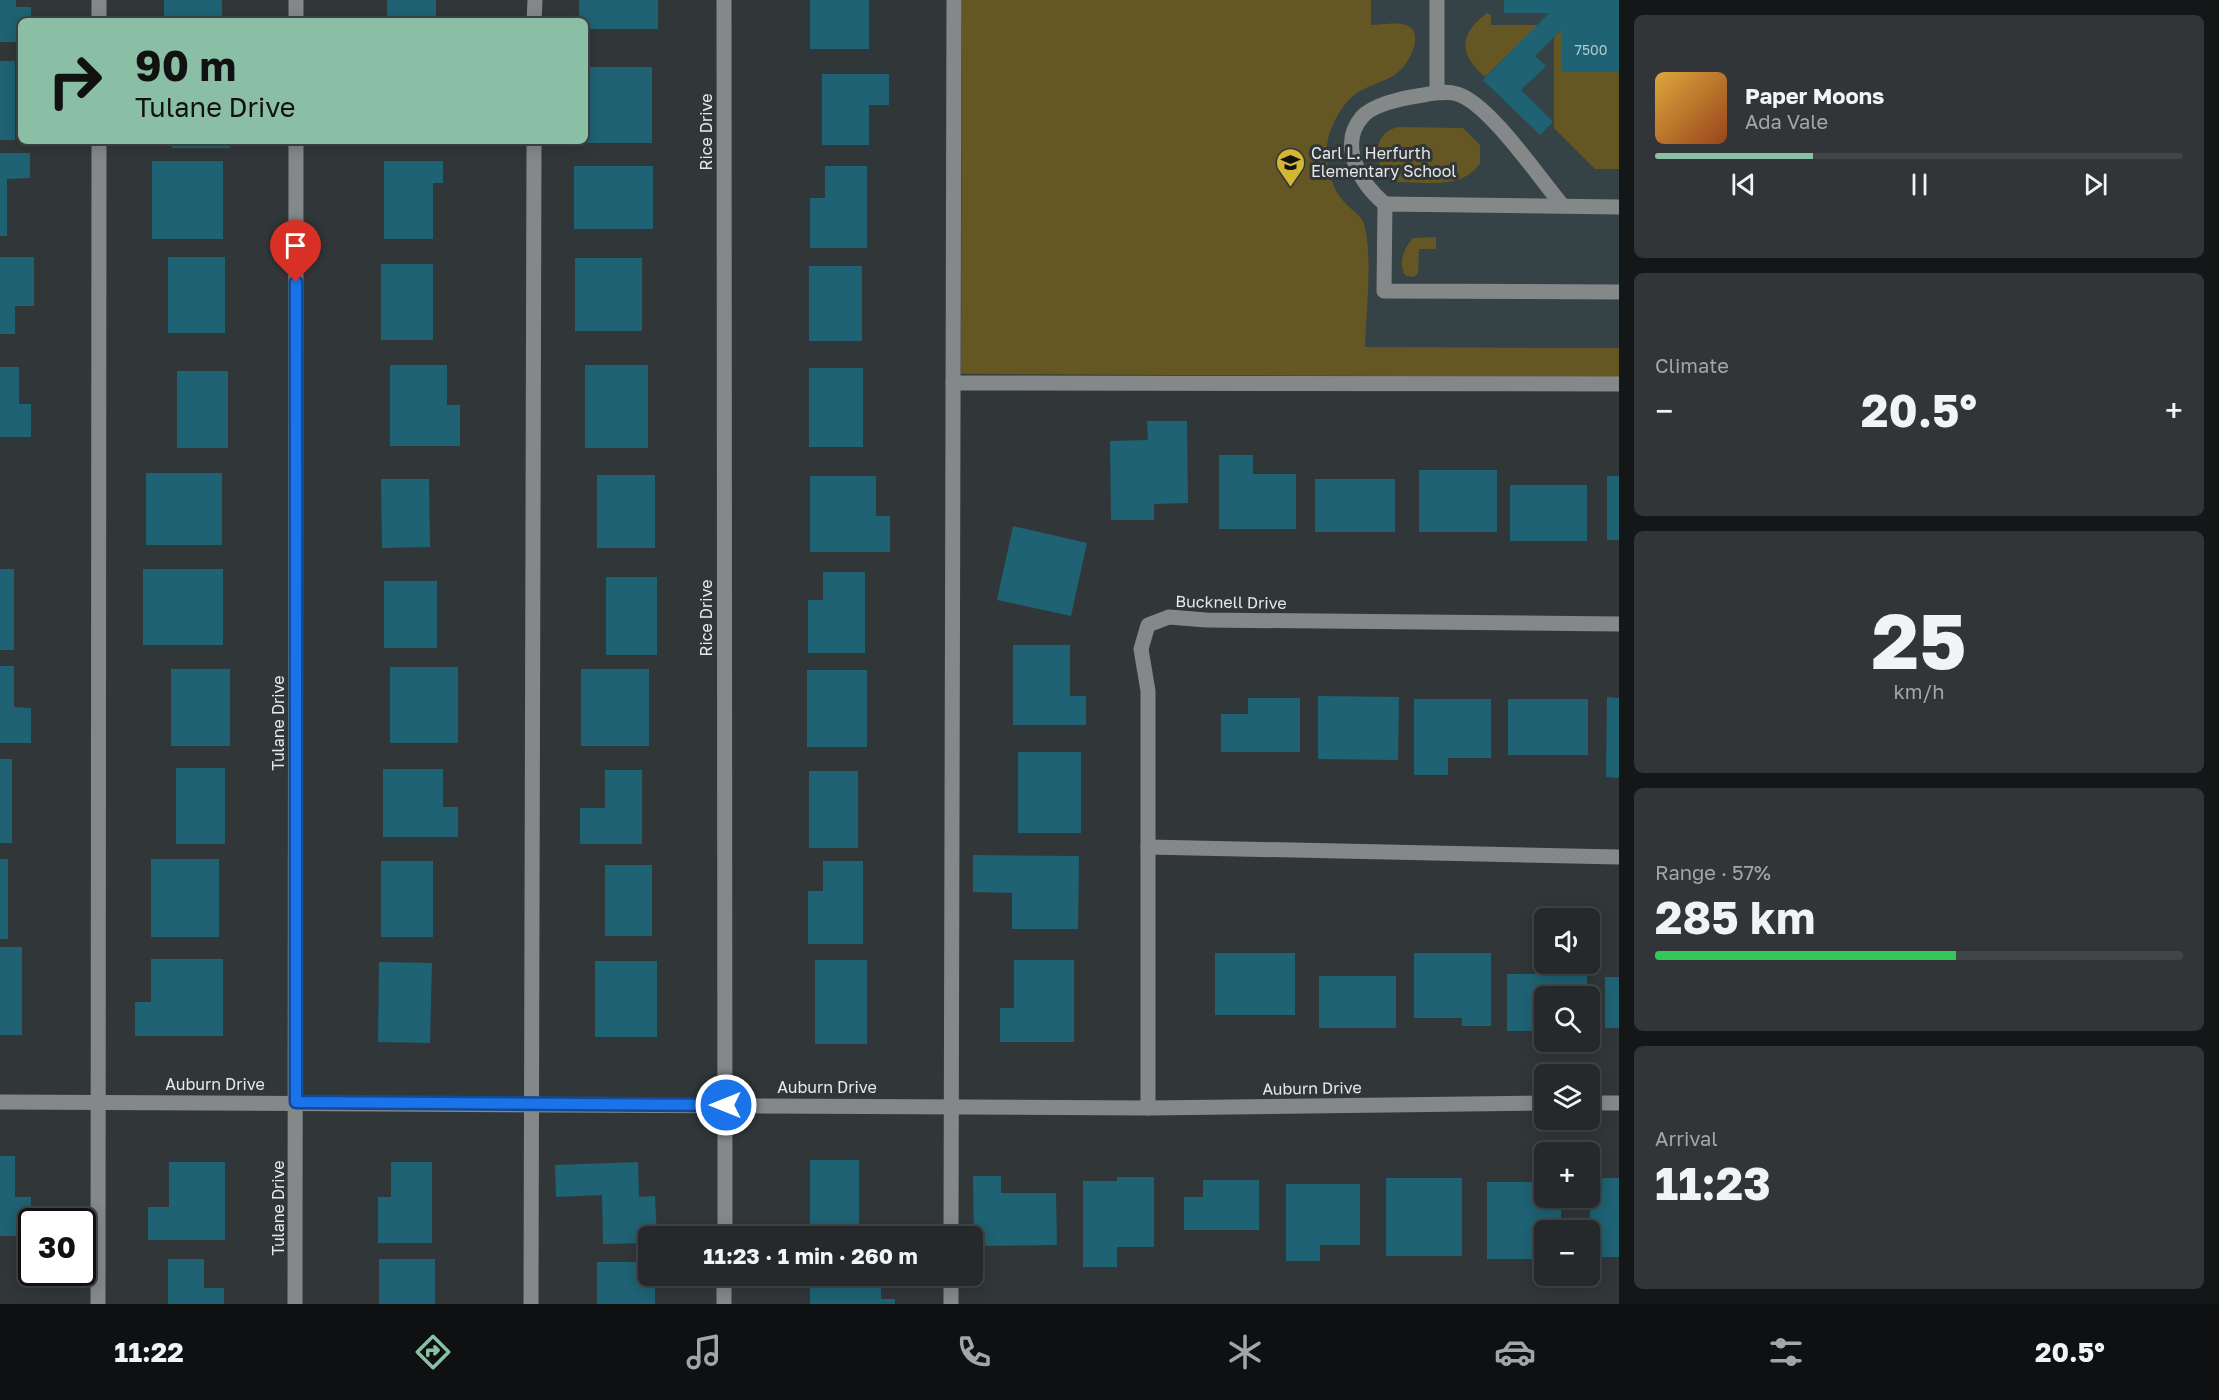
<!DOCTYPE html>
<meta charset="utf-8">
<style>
:root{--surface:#25292b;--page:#313537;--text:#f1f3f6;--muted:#a3a6a9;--line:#424547;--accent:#8abfa5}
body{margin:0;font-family:"Golos Text",sans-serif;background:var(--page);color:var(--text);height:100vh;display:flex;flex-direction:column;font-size:22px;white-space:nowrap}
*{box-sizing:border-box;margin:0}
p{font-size:20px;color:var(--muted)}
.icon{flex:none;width:33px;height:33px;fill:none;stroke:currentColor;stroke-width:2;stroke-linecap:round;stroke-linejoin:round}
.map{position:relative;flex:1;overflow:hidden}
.panel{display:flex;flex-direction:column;gap:15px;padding:15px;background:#141718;width:600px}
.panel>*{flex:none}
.top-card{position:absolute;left:18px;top:18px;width:570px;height:126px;border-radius:9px;box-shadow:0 3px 15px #0003,0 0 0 2px var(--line);background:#8abfa5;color:#111;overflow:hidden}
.buttons{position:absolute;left:1534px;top:908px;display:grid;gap:12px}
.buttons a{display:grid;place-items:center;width:66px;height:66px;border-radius:9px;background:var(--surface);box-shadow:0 3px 15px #0003,0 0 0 2px var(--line);font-size:30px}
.speed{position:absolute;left:18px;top:1208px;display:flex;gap:12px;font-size:30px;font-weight:700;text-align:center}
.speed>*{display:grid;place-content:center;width:78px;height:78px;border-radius:50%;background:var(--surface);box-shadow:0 3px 15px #0003,0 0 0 2px var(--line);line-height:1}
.speed .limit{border:3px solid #111;border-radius:9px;background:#fff;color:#111}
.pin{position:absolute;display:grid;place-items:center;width:51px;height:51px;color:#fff;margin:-62px -26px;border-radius:50% 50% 50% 0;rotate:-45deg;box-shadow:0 0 6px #0007}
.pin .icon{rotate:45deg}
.me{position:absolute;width:66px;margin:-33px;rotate:270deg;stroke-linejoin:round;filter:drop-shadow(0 0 4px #0008)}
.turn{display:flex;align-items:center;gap:21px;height:126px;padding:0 18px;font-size:27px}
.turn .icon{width:78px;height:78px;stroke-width:2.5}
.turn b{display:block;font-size:42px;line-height:51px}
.big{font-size:45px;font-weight:700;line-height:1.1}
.panel .tile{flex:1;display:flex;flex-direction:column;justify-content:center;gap:9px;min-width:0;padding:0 21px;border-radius:9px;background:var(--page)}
.panel .dial{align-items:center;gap:0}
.dial b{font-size:78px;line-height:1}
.song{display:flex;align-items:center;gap:18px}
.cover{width:72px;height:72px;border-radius:9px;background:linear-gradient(135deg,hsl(40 70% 55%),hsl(20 70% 35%))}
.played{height:6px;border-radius:3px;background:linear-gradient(90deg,var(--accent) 30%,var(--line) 30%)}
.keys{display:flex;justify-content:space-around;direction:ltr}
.heat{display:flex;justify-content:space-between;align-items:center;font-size:33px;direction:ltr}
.charge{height:9px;border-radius:4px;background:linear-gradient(90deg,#34c759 57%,var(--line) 0)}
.trip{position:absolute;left:638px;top:1226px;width:345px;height:60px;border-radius:9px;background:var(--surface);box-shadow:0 3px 15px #0003,0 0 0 2px var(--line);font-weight:700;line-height:60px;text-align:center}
.menu{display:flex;height:96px;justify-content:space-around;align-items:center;background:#0f1011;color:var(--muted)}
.menu .icon{width:42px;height:42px}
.menu .on{color:var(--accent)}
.menu b{font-size:27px;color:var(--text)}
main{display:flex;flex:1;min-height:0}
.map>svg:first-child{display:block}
.built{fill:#354246}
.green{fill:#655723}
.building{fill:#1e6273}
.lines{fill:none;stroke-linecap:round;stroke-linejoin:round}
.minor{stroke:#848889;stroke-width:15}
.route-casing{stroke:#114b97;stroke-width:15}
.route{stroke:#1a73e8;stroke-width:10}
.labels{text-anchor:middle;stroke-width:6;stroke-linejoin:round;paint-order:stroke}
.number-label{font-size:14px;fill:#b3c7cc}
.street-label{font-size:16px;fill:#e5e9ea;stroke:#313739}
.poi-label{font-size:16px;fill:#e5e9ea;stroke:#313739;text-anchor:start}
</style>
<main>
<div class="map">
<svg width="1619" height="1304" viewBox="0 0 1619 1304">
<rect width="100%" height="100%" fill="#313739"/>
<!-- built -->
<path class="built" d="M962,0h657v377l-658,-3z"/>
<!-- green -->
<g class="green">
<path d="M962,0h409v25c10,0 28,-4 37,1 17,8 0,40 -11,47 -13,10 -31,12 -44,23 -11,10 -20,25 -24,39 -6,22 0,52 17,69 6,6 15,11 18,20 9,31 2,88 1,123l254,1v29l-658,-3z"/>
<path d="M1487,13l4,2v10h47l-53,52c-27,-23 -26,-43 2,-64z"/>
<path d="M1562,29l1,43h56v97h-24l-41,-41v-91z"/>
<path d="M1399,127l64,1 17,17v18c-17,27 -55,19 -83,19 -25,-10 -28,-50 2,-55z"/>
<path d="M1436,237v12h-17l-1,24 -4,4 -8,-1c-9,-12 -2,-28 7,-38z"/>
</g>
<!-- building -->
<g class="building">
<path d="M0,0h16v7h15v14h-10v21h-21z"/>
<rect x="164" y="0" width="58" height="21"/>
<rect x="387" y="0" width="49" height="21"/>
<path d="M579,0h79v29h-73v-8h-6z"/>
<rect x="810" y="0" width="59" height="49"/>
<path d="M1504,0h115v72h-57v-43l-27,27 11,10 -25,24 32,32 -13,13 -57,-55 66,-67h-45z"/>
<rect x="0" y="61" width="15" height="79"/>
<path d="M587,67h65v76h-67z"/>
<path d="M822,74h67v31h-20v40h-47z"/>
<rect x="172" y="141" width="58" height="7"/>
<rect x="385" y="141" width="80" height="3"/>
<path d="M0,153h30v25l-23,1v57h-7z"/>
<rect x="152" y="161" width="71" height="78"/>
<path d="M384,161h59v22h-10v56h-49z"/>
<rect x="574" y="166" width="79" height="63"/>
<path d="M825,166h42v82h-57v-50h15z"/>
<path d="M0,257h34v49h-19v28h-15z"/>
<rect x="168" y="257" width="57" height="76"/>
<rect x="575" y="258" width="67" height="73"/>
<rect x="381" y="264" width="52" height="76"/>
<rect x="809" y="266" width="53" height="75"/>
<path d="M390,365h57v40h13v41h-70z"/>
<rect x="585" y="365" width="63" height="83"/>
<path d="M0,367h19v37h12v33h-31z"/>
<rect x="809" y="368" width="54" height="79"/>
<rect x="177" y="371" width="51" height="77"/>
<path d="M1147,421h40l1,82 -34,1v16h-43l-1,-79 38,-1z"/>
<path d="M1219,455h34v19h43v55h-77z"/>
<rect x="1419" y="470" width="78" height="62"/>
<rect x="146" y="473" width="76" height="72"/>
<rect x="597" y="475" width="58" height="73"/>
<path d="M810,476h66v40h14v36h-80z"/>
<rect x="1607" y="476" width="12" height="64"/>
<path d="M381,479h48l1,68 -48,1z"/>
<rect x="1315" y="479" width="80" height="53"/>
<rect x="1510" y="485" width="77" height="56"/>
<path d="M1013,526l74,17 -16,73 -74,-16z"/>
<rect x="0" y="569" width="14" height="81"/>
<rect x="143" y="569" width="80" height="76"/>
<path d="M823,572h42v81h-57v-53h15z"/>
<rect x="606" y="577" width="51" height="78"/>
<rect x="384" y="581" width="53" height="67"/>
<path d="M1013,645h57v51h16v29h-73z"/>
<path d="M0,666h14v41l17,1v35h-31z"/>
<rect x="390" y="667" width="68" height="76"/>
<rect x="171" y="669" width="59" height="77"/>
<rect x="581" y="669" width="68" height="77"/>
<rect x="807" y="670" width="60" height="77"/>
<path d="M1318,696l81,1 -1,63 -80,-1z"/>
<path d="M1607,697l12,1v80l-13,-1z"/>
<path d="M1248,698h52v54h-79v-38h27z"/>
<path d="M1414,699h77v59h-43v17h-34z"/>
<rect x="1508" y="699" width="80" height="56"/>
<rect x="1018" y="752" width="63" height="81"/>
<rect x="0" y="759" width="12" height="84"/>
<rect x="176" y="768" width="49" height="76"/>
<path d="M383,769h60v38h15v30h-75z"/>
<path d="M605,770h37v74h-62v-36h25z"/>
<rect x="809" y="771" width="49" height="77"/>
<path d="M973,855l106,1 -1,73h-66v-36l-39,-1z"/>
<rect x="0" y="859" width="8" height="80"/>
<rect x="151" y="859" width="68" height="78"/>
<rect x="381" y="861" width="52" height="76"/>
<path d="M823,861h40v83h-55v-53h15z"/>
<rect x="605" y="865" width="47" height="71"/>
<rect x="0" y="947" width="22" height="88"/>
<rect x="1215" y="953" width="80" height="62"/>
<path d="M1414,953h77v73h-29v-8h-48z"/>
<path d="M151,959h72v77h-88v-34h16z"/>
<rect x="815" y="960" width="52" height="84"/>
<path d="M1014,960h60v82h-74v-34h14z"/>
<rect x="595" y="961" width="62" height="76"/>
<path d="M379,962l53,1 -2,80 -52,-1z"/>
<path d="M1507,974h80v22h-42v35h-38z"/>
<rect x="1319" y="976" width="77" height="52"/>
<rect x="1605" y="977" width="14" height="51"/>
<path d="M0,1156h15v41h16v39h-31z"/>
<rect x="810" y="1160" width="49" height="76"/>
<path d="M169,1162h56v78h-77v-33h21z"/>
<path d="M391,1162h41v81h-54v-46h13z"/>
<path d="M638,1162l1,35 16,-1 2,40h-9v7l-45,1 -1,-49 -46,2 -1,-32z"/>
<path d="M973,1176h28v17h55l1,52 -83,1z"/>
<path d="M1117,1177h37v70h-37v20h-34v-86h34z"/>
<rect x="1386" y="1178" width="76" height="78"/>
<rect x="1590" y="1178" width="29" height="79"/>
<path d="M1203,1180h56v50h-75v-33h19z"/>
<path d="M1487,1182h58v15h16v33h-16l-3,29h-55z"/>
<path d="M1286,1184h74v61h-40v16h-34z"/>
<path d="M168,1259h36v29h20v16h-56z"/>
<rect x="379" y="1259" width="56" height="45"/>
<path d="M597,1262h51v13h7v29h-58z"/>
<path d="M810,1275h71v24h14v5h-85z"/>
</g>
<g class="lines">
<!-- minor -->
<g class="minor">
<path d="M296,0v21"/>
<path d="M724,0l1,1236"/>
<path d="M1437,0v92"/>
<path d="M99,21v-21"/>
<path d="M534,21l1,-21"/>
<path d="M1385,204c-23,-19 -48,-58 -23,-87 10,-12 40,-19 55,-21 12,-2 28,-6 40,-2 32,9 83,85 106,112"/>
<path d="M1619,207l-234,-3 -1,87 235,1"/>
<path d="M953,383l666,1"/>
<path d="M1148,847l471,10"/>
<path d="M0,1102l1148,6 397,-5"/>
<path d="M1590,1103h29"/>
<path d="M1148,1108v-417l-7,-42 7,-24 21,-8 37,3 413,4"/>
<path d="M951,1236l3,-1236"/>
<path d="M98,1304l1,-1163"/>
<path d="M295,1304l1,-1163"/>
<path d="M531,1304l3,-1163"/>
<path d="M724,1304v-29"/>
<path d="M951,1304v-29"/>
</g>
</g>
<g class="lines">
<defs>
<path id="route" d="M296,282v820l430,3"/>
</defs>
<!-- route casing -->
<use href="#route" class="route-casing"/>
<!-- route -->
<use href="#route" class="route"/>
</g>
<!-- icons -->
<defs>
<symbol id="school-pin" viewBox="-11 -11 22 30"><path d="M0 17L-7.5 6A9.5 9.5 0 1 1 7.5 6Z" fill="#d5b534" stroke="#313739"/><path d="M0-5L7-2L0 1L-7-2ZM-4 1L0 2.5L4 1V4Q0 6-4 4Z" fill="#111"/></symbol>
</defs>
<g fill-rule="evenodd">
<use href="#school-pin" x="1274" y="146" width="33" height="45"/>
</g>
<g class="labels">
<!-- number labels -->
<g class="number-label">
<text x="1591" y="55">7500</text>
</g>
<!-- street labels -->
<g class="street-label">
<text transform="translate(706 132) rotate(-90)" y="6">Rice Drive</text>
<text transform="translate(1231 602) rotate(1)" y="6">Bucknell Drive</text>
<text transform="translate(706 618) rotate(-90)" y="6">Rice Drive</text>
<text transform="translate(278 723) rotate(-90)" y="6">Tulane Drive</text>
<text x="215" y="1090">Auburn Drive</text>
<text x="827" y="1093">Auburn Drive</text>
<text transform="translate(1312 1088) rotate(-1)" y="6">Auburn Drive</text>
<text transform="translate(278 1208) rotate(-90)" y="6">Tulane Drive</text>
</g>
<!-- poi labels -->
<g class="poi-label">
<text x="1311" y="159">Carl L. Herfurth<tspan x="1311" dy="18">Elementary School</tspan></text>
</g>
</g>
</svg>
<div class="buttons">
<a><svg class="icon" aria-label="sound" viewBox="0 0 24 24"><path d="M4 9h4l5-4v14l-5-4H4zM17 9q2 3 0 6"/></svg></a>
<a><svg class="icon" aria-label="search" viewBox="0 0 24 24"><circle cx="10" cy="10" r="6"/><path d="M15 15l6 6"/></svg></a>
<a><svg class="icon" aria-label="layers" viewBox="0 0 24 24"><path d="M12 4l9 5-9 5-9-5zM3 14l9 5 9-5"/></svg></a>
<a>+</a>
<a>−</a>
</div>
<div class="speed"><div class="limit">30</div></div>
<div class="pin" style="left:296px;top:282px;background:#d93025"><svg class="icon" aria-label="arrive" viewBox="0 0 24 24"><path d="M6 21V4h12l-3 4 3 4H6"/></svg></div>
<svg class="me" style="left:726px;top:1105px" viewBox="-20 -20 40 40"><circle r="17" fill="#1a73e8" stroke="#fff" stroke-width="3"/><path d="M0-11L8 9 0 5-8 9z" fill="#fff"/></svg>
<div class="trip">11:23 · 1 min · 260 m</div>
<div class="top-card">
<div class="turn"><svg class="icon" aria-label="right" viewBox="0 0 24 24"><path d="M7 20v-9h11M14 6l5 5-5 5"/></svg><div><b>90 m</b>Tulane Drive</div></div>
</div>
</div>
<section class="panel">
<div class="tile">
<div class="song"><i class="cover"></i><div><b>Paper Moons</b><p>Ada Vale</p></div></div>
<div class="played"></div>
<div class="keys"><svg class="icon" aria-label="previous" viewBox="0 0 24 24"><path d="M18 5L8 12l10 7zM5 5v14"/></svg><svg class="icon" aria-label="pause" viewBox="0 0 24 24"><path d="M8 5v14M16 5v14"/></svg><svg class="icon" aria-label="next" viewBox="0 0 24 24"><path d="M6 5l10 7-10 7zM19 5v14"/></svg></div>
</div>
<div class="tile"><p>Climate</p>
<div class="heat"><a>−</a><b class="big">20.5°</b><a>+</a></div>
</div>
<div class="tile dial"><b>25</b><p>km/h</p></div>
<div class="tile"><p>Range · 57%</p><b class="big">285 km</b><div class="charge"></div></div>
<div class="tile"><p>Arrival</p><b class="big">11:23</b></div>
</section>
</main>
<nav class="menu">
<b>11:22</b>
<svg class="icon on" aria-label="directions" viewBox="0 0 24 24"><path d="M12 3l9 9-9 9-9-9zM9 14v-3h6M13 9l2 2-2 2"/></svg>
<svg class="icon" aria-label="music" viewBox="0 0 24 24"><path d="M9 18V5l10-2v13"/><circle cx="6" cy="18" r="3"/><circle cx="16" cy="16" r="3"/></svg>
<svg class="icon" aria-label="phone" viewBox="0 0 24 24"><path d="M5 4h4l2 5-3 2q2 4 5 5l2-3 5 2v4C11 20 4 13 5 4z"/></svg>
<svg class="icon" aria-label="climate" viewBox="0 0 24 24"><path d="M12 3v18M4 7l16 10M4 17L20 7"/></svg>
<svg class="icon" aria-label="car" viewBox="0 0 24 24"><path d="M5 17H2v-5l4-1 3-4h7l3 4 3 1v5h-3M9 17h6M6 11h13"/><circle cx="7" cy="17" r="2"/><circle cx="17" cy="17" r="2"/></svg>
<svg class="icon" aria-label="filters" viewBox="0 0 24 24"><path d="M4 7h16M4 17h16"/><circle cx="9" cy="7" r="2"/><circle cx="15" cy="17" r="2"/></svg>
<b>20.5°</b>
</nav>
